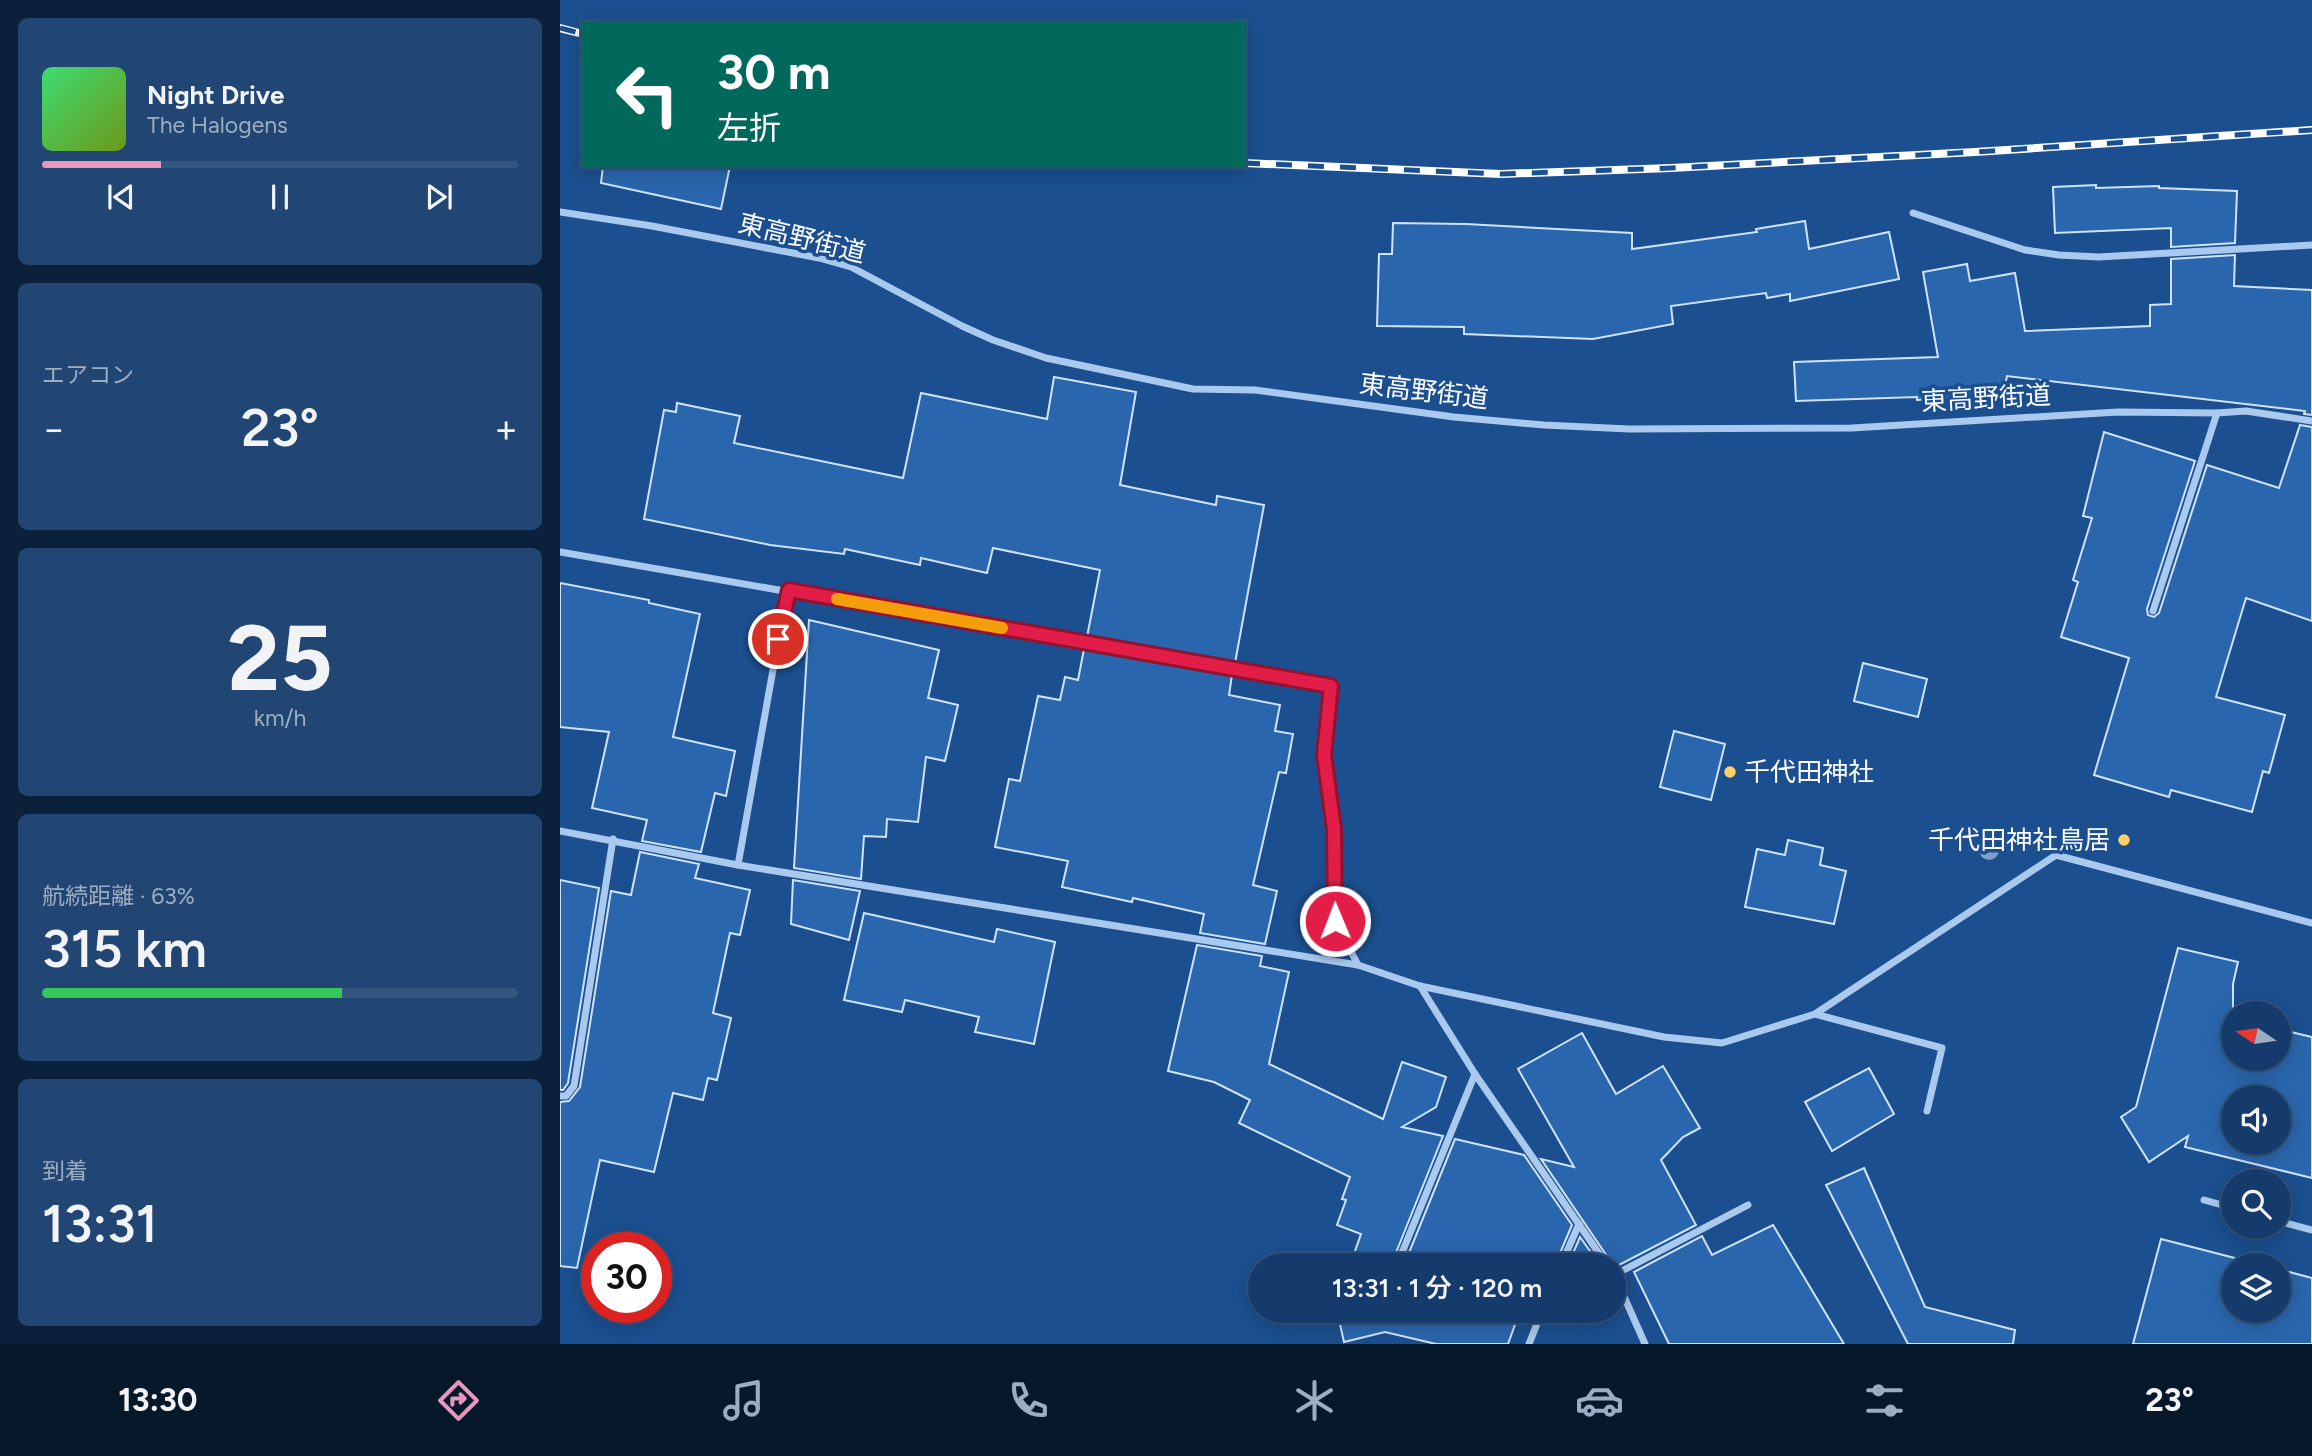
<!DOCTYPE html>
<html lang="ja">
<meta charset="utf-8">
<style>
:root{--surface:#143b6b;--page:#214673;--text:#f1f3f6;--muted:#9dadc1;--line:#33557e;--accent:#e797bd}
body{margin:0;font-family:Figtree,"Noto Sans JP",sans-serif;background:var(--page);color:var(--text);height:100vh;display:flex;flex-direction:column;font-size:26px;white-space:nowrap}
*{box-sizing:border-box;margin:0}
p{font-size:23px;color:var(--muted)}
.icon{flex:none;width:38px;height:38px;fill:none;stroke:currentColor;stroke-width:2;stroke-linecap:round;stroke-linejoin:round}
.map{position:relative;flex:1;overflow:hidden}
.panel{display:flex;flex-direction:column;gap:18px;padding:18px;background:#0b203b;width:560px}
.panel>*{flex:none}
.banner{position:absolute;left:21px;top:21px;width:665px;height:147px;border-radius:0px;box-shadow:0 4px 18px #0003,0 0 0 2px var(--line);background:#00695c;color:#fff;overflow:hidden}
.needle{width:46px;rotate:283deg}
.tools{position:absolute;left:1661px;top:1001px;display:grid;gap:14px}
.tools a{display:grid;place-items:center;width:70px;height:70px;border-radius:50%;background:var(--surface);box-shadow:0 4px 18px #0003,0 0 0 2px var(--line);font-size:35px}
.speed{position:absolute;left:21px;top:1232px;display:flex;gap:14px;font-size:35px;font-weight:700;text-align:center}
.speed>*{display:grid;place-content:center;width:91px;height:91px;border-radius:50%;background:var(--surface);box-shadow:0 4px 18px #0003,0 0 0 2px var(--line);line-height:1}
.speed .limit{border:10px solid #d22;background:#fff;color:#111}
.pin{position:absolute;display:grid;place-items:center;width:60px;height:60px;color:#fff;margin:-30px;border:4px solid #fff;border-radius:50%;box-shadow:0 2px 7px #0007}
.me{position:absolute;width:77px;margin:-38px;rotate:359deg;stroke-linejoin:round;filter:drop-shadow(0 0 5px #0008)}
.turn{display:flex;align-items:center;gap:24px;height:147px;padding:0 21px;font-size:32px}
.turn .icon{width:91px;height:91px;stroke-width:2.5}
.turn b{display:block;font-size:49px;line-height:60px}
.big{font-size:52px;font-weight:600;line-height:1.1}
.panel .card{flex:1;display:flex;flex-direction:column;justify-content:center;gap:10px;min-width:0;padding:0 24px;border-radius:10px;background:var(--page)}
.panel .dial{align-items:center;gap:0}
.dial b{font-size:91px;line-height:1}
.song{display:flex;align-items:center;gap:21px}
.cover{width:84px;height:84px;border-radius:10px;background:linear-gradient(135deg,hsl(140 70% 55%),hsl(80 70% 35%))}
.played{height:7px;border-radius:4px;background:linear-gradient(90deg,var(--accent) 25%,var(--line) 25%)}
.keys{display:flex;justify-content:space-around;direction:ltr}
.heat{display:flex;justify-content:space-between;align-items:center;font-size:38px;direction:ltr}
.charge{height:10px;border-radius:5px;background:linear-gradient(90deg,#34c759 63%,var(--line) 0)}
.trip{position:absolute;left:688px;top:1253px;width:378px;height:70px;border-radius:35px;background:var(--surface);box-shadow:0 4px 18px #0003,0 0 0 2px var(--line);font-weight:600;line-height:70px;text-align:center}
.tabs{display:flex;height:112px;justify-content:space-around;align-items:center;background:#08182b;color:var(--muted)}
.tabs .icon{width:49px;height:49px}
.tabs .current{color:var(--accent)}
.tabs b{font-size:32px;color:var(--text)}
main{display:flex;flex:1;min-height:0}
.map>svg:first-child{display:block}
.building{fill:#2a66ad;stroke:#cfe3fa;stroke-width:2;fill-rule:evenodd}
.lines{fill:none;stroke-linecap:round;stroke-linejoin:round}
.street{stroke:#a9c9ee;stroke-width:7}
.rail-casing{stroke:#fff;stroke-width:8}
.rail{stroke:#1b4f8f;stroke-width:5;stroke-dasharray:16;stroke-linecap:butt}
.tree{fill:#7ea0ca}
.route-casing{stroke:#92132f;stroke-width:18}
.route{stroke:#e11d48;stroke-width:12}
.slow{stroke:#f59e0b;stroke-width:12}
.poi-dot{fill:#ffd166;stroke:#1b4f8f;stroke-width:2.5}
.labels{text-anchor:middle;stroke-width:7;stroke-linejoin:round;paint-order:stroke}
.street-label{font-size:26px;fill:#fff;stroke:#1b4f8f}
.poi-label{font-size:26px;fill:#fff;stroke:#1b4f8f;text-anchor:start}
</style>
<main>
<section class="panel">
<div class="card">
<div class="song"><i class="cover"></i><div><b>Night Drive</b><p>The Halogens</p></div></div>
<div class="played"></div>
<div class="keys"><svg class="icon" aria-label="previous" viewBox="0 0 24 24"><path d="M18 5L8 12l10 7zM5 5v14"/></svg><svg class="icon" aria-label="pause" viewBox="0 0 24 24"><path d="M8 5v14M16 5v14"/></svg><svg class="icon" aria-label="next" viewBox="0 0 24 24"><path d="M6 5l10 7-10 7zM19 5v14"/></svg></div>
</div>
<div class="card"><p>エアコン</p>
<div class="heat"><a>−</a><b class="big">23°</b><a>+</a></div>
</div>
<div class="card dial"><b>25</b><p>km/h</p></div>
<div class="card"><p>航続距離 · 63%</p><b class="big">315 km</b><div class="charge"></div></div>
<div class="card"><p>到着</p><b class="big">13:31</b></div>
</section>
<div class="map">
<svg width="1752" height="1344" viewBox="0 0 1752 1344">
<rect width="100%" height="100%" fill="#1b4f8f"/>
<!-- building -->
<g class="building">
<path d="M43,166h127l-9,43 -120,-26z"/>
<path d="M1536,185v3l63,-2v2l78,3 -2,52 -64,4v-19l-116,5 -2,-46z"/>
<path d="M1245,221l4,28 80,-17 10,47 -109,22v-7l-23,4 -1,-5 -95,13 2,18 -80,15 -129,-5v-7l-87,-1 2,-72h13l1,-31 73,1 166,9v16l125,-17 -1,-3z"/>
<path d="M1675,255l-1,31 78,4v125l-8,-1 1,-3 -298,-35 -4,19 -86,5v-3l-121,4 -2,-39 144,-5 -15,-85 44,-8 3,17 45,-8 10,58 125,-5v-21l21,-1v-45z"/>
<path d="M494,377l82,15 -16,93 96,20 1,-9 47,9 -29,158 -148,-26 13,-67 -107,-22 -6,25 -66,-15 -1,7 -75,-16 -1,5 -74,-9 -126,-26 20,-109 12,2 1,-9 63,13 -6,27 169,35 18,-85 126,26z"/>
<path d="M1740,425l12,2v194l-66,-23 -30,99 69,18 -16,58 -6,-2 -11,41 -81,-22 -2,7 -75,-22 35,-117 -68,-21 17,-55 -5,-2 19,-62 -9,-2 21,-84 91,29 -48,148 1,6 6,2 5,-4 48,-148 72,23z"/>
<path d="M0,583l89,17v3l51,11 -27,123 62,14 -9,45 -11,-3 -14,59 -59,-11 5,-21 -55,-12 17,-76 -49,-5z"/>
<path d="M249,620l130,30 -11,48 30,7 -13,56 -19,-4 -8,65 -31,-3 -1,18 -22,-1 -3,43 -67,-11z"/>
<path d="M524,649l148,26 -3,20 51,10 -5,26 18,3 -7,39 -7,-1 -26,113 24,6 -12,53 -65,-11 4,-19 -71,-16 -1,4 -70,-15 6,-26 -73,-14 14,-68 11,2 18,-85 22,4 5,-23 13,3z"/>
<path d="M1303,663l64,16 -9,38 -64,-16z"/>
<path d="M1114,731l51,13 -14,56 -51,-13z"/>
<path d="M1228,840l35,8 -3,17 26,6 -12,53 -89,-17 12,-58 28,6z"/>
<path d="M80,852l59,12 -4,14 55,12 -10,45 -10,-2 -17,80 18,5 -14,62 -9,-2 -5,22 -30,-7 -19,79 -54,-12 -23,108 -17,-2v-164l9,-1 11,-14 31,-196 20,4z"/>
<path d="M0,880l39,8 -31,195 -5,7h-3z"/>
<path d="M233,880l67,11 -11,49 -58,-16z"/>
<path d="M304,913l130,29 3,-13 58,13 -21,102 -59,-12 4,-15 -74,-17 -3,12 -58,-12z"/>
<path d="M637,945l65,11 -2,10 29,6 -20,92 114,55 19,-57 44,15 -10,30 -34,20 41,9 -52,129h-41l11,-31 -24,-9 9,-25 -4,-1 8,-22 -111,-54 11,-23 -36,-18 -46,-11z"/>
<path d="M1618,948l60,14 -5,22v75h45v-30l34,8v141l-127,-31 3,-11 -39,26 -28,-45 15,-10zM1673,1097h45v46h-45z"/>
<path d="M1022,1033l34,61 47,-28 37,62 -17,9 -22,23 35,65 -77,40h-6l-72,-106 33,8 -56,-98z"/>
<path d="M1309,1068l25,46 -62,37 -27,-49z"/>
<path d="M895,1139l69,16 48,70 -17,40h-151z"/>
<path d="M1304,1168l61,139 90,23 -2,14h-105l-82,-159z"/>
<path d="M1213,1225l71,119h-175l-35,-72 68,-36 10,19z"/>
<path d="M1020,1237l20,28h-32z"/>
<path d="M1601,1239l101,26h-29v46h45v-42l34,9v66h-179z"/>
<path d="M777,1311h185h-2l-12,33h-72l-51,-12 -41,10z"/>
</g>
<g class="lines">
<!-- street -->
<g class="street">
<path d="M0,212l92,14 167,32 32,9 111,59 31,14 53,18 147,31 62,1 199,27 90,8 85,4 223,-1 266,-16 99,1 29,-2 66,10"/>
<path d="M1353,213l112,37 34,5 40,2 213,-12"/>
<path d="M0,552l771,134 -7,69 10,74 1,92 23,44"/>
<path d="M1593,611l64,-198"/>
<path d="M0,831l178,34 620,100 62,21 244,51 58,6 93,-29 241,-159 256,68"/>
<path d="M178,865l45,-251 6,-24"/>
<path d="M860,986l55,88 132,191"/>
<path d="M1255,1014l127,34 -15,63"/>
<path d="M0,1096h6l8,-10 39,-247"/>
<path d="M1644,1200l29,8"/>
<path d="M1718,1221l34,9"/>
<path d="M837,1265l78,-191"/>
<path d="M1001,1265l18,-41"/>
<path d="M1054,1274l31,70"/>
<path d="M1054,1275l134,-70"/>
<path d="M969,1344l13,-33"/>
</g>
<defs>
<g id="rail">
<path d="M0,28l23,6"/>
<path d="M684,163l257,11 170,-6 304,-16 337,-22"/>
</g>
</defs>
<!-- rail casing -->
<use href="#rail" class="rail-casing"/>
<!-- rail -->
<use href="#rail" class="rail"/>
</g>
<!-- trees -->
<circle class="tree" cx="1429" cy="850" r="10"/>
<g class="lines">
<defs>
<path id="route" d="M218,639l11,-49 542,96 -7,69 10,74 1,92"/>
</defs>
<!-- route casing -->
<use href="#route" class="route-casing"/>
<!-- route -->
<use href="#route" class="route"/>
<!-- slow -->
<path class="slow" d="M277,599l165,29"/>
</g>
<!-- markers -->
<g class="poi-dot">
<circle cx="1170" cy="772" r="7"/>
<circle cx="1564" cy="840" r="7"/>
</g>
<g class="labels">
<!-- street labels -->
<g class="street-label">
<text transform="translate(242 238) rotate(14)" y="9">東高野街道</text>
<text transform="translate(864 391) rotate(7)" y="9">東高野街道</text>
<text transform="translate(1426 398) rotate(-3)" y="9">東高野街道</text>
</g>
<!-- poi labels -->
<g class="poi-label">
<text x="1184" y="781">千代田神社</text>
<text x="1550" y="849" text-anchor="end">千代田神社鳥居</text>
</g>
</g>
</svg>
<div class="tools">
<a><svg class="needle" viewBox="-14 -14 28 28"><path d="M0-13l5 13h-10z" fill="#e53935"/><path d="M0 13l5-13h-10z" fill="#9dadc1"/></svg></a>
<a><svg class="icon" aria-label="sound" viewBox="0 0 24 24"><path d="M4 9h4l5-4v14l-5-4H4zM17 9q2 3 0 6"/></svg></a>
<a><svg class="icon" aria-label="search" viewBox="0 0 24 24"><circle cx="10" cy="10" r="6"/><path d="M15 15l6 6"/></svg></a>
<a><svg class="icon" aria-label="layers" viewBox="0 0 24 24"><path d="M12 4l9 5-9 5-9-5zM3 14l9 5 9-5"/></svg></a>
</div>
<div class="speed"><div class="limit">30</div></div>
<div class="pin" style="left:218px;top:639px;background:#d93025"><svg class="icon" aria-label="arrive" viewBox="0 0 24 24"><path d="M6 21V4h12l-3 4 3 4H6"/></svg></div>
<svg class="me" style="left:775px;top:921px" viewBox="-20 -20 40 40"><circle r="17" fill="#e11d48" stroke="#fff" stroke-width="3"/><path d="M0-11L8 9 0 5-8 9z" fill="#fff"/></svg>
<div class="trip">13:31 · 1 分 · 120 m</div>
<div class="banner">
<div class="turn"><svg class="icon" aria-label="left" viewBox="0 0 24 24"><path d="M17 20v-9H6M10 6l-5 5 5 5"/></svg><div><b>30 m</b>左折</div></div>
</div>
</div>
</main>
<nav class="tabs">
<b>13:30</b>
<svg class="icon current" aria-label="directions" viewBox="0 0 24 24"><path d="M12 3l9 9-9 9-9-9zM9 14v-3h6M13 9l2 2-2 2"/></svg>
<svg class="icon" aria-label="music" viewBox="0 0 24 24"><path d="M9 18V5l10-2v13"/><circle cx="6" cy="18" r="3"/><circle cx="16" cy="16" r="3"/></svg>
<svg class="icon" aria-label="phone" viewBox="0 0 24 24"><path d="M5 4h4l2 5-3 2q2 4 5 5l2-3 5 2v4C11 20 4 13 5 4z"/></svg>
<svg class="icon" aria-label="climate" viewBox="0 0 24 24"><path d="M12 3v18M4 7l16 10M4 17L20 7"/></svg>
<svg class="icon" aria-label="car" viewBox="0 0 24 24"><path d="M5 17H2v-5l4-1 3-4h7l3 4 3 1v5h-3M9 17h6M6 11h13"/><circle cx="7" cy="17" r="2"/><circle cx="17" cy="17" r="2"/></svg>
<svg class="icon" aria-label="filters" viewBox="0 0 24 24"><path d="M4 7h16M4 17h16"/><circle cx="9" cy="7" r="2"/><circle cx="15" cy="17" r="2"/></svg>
<b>23°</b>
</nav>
